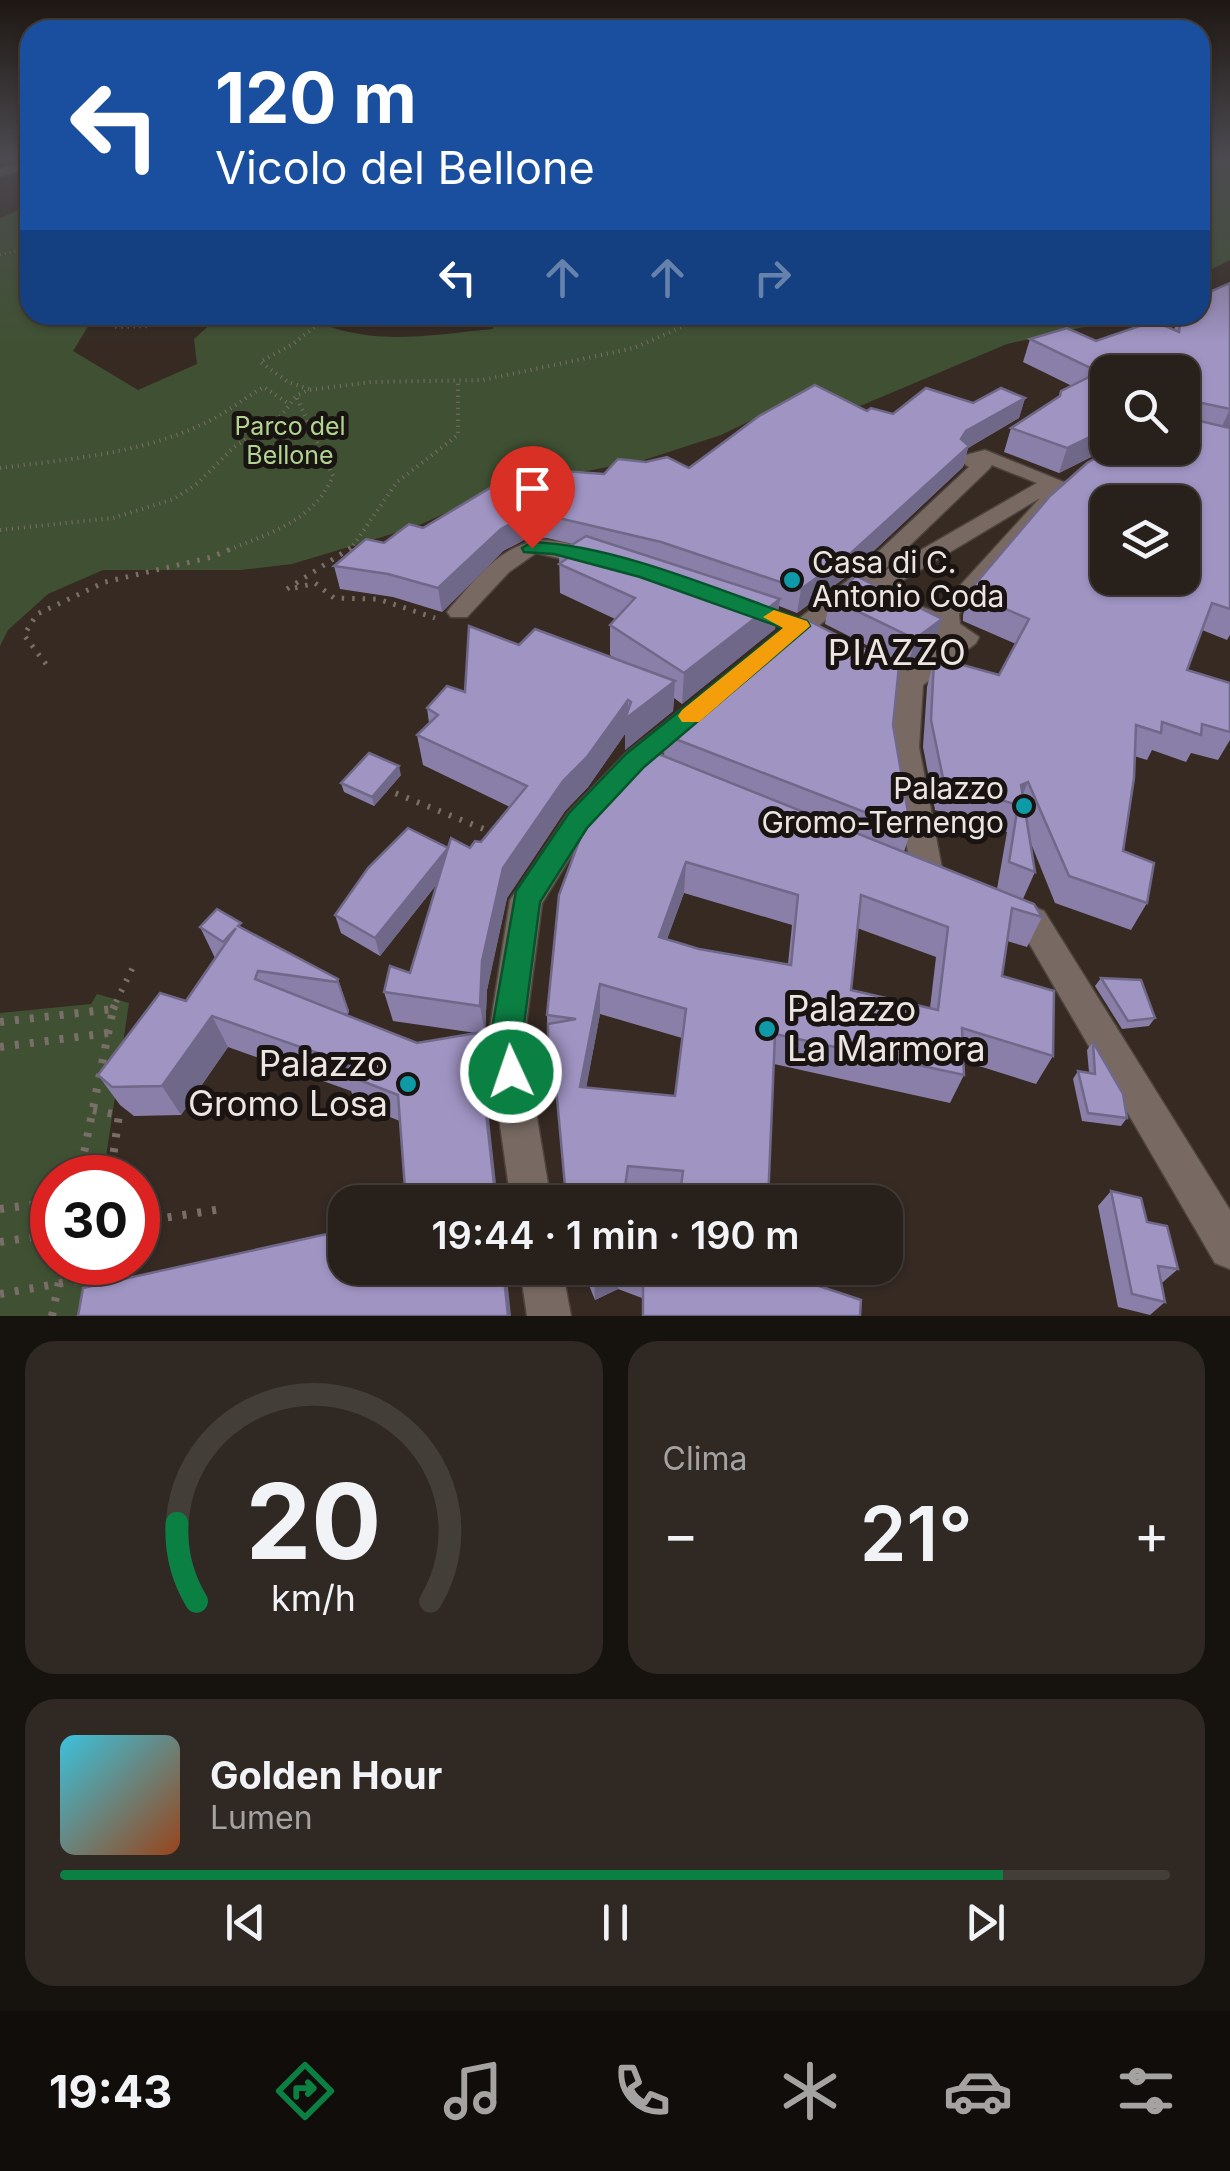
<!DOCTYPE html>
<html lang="it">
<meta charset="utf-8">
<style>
:root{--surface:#28201a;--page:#302823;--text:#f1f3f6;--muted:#a5a3a2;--line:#443e39;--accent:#0b8043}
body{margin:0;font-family:Inter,sans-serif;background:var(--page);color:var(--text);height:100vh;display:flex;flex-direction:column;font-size:38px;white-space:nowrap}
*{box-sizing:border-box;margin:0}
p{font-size:32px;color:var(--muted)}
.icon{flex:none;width:55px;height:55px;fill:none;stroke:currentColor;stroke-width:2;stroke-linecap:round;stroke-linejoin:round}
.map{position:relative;height:1316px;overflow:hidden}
.details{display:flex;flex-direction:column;gap:25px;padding:25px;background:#16120e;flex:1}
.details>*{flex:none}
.banner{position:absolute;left:20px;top:20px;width:1190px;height:305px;border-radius:30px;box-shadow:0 2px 8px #0004,0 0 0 2px var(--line);background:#1a4fa0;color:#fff;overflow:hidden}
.buttons{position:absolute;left:1090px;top:355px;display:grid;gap:20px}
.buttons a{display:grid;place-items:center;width:110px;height:110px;border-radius:20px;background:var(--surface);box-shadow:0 2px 8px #0004,0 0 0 2px var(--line);font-size:50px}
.speed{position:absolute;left:30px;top:1155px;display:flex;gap:20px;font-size:50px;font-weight:700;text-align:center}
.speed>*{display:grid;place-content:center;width:130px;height:130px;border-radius:50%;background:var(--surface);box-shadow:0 2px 8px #0004,0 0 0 2px var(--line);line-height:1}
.speed .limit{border:15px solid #d22;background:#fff;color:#111}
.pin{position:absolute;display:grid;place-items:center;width:85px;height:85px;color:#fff;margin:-102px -42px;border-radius:50% 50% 50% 0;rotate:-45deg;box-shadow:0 0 10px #0007}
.pin .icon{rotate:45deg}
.me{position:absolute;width:110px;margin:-55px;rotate:357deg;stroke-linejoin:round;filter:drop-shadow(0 0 8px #0008)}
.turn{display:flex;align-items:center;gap:35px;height:210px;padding:0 30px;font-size:45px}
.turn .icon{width:130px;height:130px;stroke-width:2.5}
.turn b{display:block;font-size:70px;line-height:85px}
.lanes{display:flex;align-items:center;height:95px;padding:0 30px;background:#0003;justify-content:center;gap:50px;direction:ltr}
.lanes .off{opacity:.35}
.big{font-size:75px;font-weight:600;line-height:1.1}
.details .tile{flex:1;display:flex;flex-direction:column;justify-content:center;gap:15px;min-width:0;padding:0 35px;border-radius:30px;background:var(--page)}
.details .dial{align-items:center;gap:0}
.dial svg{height:260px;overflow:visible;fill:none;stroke:var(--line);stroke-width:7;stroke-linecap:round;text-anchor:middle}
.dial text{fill:var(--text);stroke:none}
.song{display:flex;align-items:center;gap:30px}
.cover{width:120px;height:120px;border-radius:15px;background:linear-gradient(135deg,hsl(190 70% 55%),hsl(20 70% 35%))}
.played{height:10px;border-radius:5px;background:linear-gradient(90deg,var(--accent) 85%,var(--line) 85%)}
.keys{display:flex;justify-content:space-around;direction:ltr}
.heat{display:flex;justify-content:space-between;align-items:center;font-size:55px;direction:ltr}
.details .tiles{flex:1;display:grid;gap:25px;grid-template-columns:1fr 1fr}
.tile:last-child{grid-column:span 2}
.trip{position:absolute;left:328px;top:1185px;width:575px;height:100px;border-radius:30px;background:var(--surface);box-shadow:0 2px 8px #0004,0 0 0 2px var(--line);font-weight:600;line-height:100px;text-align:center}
.dock{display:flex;height:160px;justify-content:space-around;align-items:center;background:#100d0a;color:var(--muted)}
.dock .icon{width:70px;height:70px}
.dock .active{color:var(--accent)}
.dock b{font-size:45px;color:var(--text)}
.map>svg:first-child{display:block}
.green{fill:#405133}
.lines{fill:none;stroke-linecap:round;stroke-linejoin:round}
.street-casing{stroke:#4f453f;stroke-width:3}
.path-far4{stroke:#796e68;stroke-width:2.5;stroke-dasharray:1 4;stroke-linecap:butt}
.path-far3{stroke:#796e68;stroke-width:4;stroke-dasharray:1 5;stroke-linecap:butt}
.path-far2{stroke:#796e68;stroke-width:5;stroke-dasharray:2.5 8;stroke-linecap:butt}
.path-far1{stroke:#796e68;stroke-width:6;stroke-dasharray:2.5 9;stroke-linecap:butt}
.path{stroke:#796e68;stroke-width:8;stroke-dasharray:4 11;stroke-linecap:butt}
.street{fill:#786a62;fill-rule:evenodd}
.wall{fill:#8a7fa8;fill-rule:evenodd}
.shaded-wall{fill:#706888}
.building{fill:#a094c3;stroke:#706888;stroke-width:2.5;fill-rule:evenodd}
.route{fill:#0b8043;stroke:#07532c;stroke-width:2.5}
.slow{fill:#f59e0b}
.culture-dot{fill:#0f9aa8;stroke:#191411;stroke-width:4}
.labels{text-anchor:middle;stroke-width:10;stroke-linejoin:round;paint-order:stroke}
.far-park-label{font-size:25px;fill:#b0d591;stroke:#191411}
.poi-label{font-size:30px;fill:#ede5e1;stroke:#191411;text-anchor:start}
.quarter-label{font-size:35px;letter-spacing:2.5px;fill:#ede5e1;stroke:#191411}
.near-poi-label{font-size:35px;fill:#ede5e1;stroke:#191411;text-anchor:start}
</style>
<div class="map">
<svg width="1230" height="1316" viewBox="0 0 1230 1316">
<rect width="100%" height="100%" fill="#362a23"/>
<!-- green -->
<g class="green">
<path d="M1200,159h30v101l-30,15z"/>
<path d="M30,205v110h65l-22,36 65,39 59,-26 -3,-25 27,-24h98l-5,6c63,26 113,14 179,8l-2,-14h621l-24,11 -81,18 -147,62 -44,-17 -95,46 -77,25 -141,27 -88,40 -123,37 -51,6h-138l-55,24 -40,36 -8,16v-428z"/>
<path d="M97,994l32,9 -26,174 -51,1v84l38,1 -8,53h-82v-303l91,-9z"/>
</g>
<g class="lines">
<defs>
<g id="street">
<path d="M30,161v7l-30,8v-7z"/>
<path d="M985,450l91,37 -37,32 -80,95 1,10 19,13 -3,6 -53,42 -4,62 25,132 -5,9 -11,4 -11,-4 -5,-9 -21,-132 6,-61 -15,-11 13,-9 13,5 33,-26 -89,-46 -59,47h-18l-3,-6 75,-59 122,-114 -10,-7 3,-4zM992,465l45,18 -156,90 108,-104zM1040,498l-104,114 -27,-10 -9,2 -20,-10z"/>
<path d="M538,540c20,0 51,6 66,19l-11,7 -57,-13 -27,19 -42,45h-16l-4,-5 4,-5c25,-28 48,-60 87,-67z"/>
<path d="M691,707l9,2 4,7 -4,7 -55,45 -57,61 -46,74 -18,137 27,162h-40l-23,-162 22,-140 58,-87 57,-59 57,-45z"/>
<path d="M1012,898l32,13 186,299v59l-15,-6 -193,-332 -21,-9 -5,-10 5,-10z"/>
<path d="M520,1268h42l9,48h-44z"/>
</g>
</defs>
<!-- street casing -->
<use href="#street" class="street-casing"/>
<!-- path-far4 -->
<g class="path-far4">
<path d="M1200,162l7,-3"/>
<path d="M0,255l30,-7"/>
</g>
<!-- path-far3 -->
<g class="path-far3">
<path d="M88,315l29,12 34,-1 -10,-11"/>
<path d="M309,389l-21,-7 -28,-20 33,-18 37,-29"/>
<path d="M0,468c71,-9 147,-15 211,-48 19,-10 35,-23 53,-33l25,17"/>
<path d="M0,530l113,-12 61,-19 24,-16 36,-36 48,-32 14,-19 13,-6 62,-8 112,-2 151,-32 59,-26 32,-7"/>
<path d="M229,550c42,-18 85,-29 104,-74l-37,-80"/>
<path d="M350,550l47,-68 61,-47v-55"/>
</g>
<!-- path-far2 -->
<g class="path-far2">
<path d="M295,588l20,-5 19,15 44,1 57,19"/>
<path d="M287,589l65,-42"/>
<path d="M46,664l-22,-29 13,-21 68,-32 107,-25 23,-10"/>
</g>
<!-- path-far1 -->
<g class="path-far1">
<path d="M385,789l111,45"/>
<path d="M116,1002l19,-39"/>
</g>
<!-- path -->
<g class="path">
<path d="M113,1009l5,-10"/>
<path d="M0,1022l113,-13 -34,169"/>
<path d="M0,1047l108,-14"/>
<path d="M93,1110l26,5 -9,63"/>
<path d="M0,1209l52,-7"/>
<path d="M138,1222l84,-13"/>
<path d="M0,1242l52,-8"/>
<path d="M94,1288l3,-26"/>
<path d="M0,1294l95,-17"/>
<path d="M52,1316l11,-54"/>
</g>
<!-- street -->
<use href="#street" class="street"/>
</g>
<!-- wall -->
<g class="wall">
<path d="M1230,283v352l-3,5 -25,-10 -15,40 43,13v57l-12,20 -27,-7 -5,9 -34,-12 -5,10 -13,-4 -11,95 24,52 -16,27 -76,-27 -25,-62 5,31 -12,27 -26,-10 10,-57 -72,-22 -12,-63 4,-60 7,-27 65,15 17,-31 -53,-23v-6l8,-26 211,-141 -74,-76 1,76 -50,25 -55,-21 7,-24 49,-32 12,-10 -49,-24 7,-23 66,2 78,-11 5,-15h21z"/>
<path d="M1025,398l-6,20 -51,30 -5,19 -116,109 -50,37 -18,-7 -4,23 -93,75 -8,-6 -1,13 -48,39v-16l-37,53 -23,24 -58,87 -20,92 -2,44 -8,-1 6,31 -83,57 -44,-17 -5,-13 -123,-44 -47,68 -47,1 -14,-11 -22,-30 88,-74 29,-43 -15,-31 44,3 94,49 11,32 -1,3 -7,-1 76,30 59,-10 -83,-12 -9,-29 26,-19 27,-89 -57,72 -39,-23 -6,-18 113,-67h22l11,-6 29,-35 -87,-42 -6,-30 12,-12 -2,-15 38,-16 54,-47 96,13 -5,-3v-30l5,-6 -55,-26 -1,-40 14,-9 -26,-6 -23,2 -21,11 -61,61 -49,-15 -53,-8 -6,-23 50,-23 39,-15 106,-33 16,-15 144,-12 178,-57 26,3 80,-11z"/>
<path d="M830,598l104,48 -26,20 -83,-42z"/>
<path d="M893,725l18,105 -7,22 138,65 -15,30 -20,-6 -5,35 51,80 -17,28 -73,-23 1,14 -14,28 -176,-39 -94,132 -53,-4v10h-65l-1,-9 4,-7 -9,-93 -5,-2 -3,-29 -1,-47 117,-258 1,-22zM684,893l108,32 -4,39 -89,-15 -32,-10zM857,928l79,29 -6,51 -79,-18zM600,1014l82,24 -7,58 -89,-8z"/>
<path d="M401,775l-27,31 -30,-14 -3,-9z"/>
<path d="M1101,978l54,40 -6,8 -27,3 -27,-43z"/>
<path d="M1093,1042l34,76 -6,8 -39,-5 -9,-42 5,-8 11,1 -2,-22z"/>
<path d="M1111,1191l36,31 31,47 -15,13h-2l4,20 -15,13 -32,-8 -20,-101z"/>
<path d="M582,1268h183l95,48h-218v-18l-24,-9 -23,11z"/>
</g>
<!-- shaded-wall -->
<g class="shaded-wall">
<path d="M1025,398l-6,20 -51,30 -5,19 -116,109 -50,37 4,-24 165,-158z"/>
<path d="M1230,409v21l-11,3z"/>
<path d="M1108,428l1,20 -50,25 8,-25z"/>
<path d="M523,517l1,23 -21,11 -61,61 -4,-24 63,-59z"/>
<path d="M780,599l-5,30 -93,75 2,-31z"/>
<path d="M942,619l-8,27 -26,20 7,-27z"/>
<path d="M675,681l-2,30 -48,39v-16l-37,53 -23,24 -58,87 -20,92 -2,44 -5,-28 2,-45 21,-93 60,-87 65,-81v17z"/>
<path d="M399,766l2,9 -27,31 -2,-9z"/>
<path d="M1028,782l-10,25 3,-22z"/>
<path d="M448,848l3,18 -71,90 -5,-18z"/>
<path d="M686,862l-2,31 -27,74 2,-30z"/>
<path d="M338,979l11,32 -1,3 -11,-32z"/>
<path d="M600,984v30l-19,101 -1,-28z"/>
<path d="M212,1016l16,31 -47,68 -19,-29z"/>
<path d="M477,1033l6,31 15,138h-2z"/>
<path d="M503,1268h3l5,48h-3z"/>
<path d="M615,1268h3v21l-23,11 -1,-23z"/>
</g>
<!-- building -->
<g class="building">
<path d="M1230,283v126l-37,-8 -5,3 3,15 39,9v181l-18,-6 -25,67 43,13v49l-28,-8 -1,11 -39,-13 -1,11 -25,-8 -2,53 -11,73 31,12 -7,40 -78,-27 -41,-94 -7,3 14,87 -26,-10 9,-57 -74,-22 -13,-63 3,-60 4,-2 61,17 30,-56 -58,-25v-5l79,-93 37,-33 26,-15h69v-76h-74v56l-41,20 -56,-20 49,-32 1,-5 38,-19 -69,-33 37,-11 29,13 58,-20 25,11 2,-17h19v-19zM1108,502h74v76h-74z"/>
<path d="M815,385l52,26 4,-3 22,6 33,-26 47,15 28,-15 24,10 -59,33 -5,8 8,7 -118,107 -50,36 -140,-47 -115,-27 -23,2 -22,12 -63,59 -50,-14 -54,-8 32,-27 18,4 25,-19 14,4 77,-46 29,13 9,-15h7l4,-10 55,4 14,-15 28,3 21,-5 22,11 70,-52z"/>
<path d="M586,536l194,63 -96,74 -74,-48 25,-27 -76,-34 10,-7 -10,-4z"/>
<path d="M856,576l86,43 -27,20 -85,-41z"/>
<path d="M807,620l92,46 -6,59 18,105 -246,-95z"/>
<path d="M469,626l50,19 16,-16 140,52 -50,38 6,-17 -3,-2 -41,57 -24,24 -60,87 -21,93 -2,45 -96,-14 6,-26 20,7 41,-135 19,10 5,-7 6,1 46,-56 -110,-51 21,-20 -11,-7 20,-22 18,6z"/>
<path d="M641,747l393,157 8,13 -30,-9 -10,68 52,15 -1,65 -91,-28 2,47 -189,-41 -7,168h-89l4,-31 -55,-5 -4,28 3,8h-62l-4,-9 4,-7 -11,-121 -6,-3v-38l28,-5 -29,-4 12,-120 38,-102zM686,862l112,33 -7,70 -92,-16 -40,-12zM861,895l87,32 -10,83 -87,-20zM600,984l86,25 -11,87 -95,-9z"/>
<path d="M369,753l30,13 -27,31 -31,-14z"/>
<path d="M408,828l40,20 -73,90 -40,-23 33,-47z"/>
<path d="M217,909l24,14 -3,3 100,53 -1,3 -79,-11 -3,8 162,64 60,-10 19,169h-90l-8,-107 -54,-21 5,-10 -137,-48 -50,70 -50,1 -14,-12 62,-82 26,8 50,-73 -13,14 -23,-15z"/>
<path d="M1101,978l40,2 14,38 -27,3z"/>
<path d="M1093,1042l30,52 4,24 -39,-5 -10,-42 17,3z"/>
<path d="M1111,1191l30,7 6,24 20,4 11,43 -20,-3 7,36 -33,-8z"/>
<path d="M345,1230v38h158l5,48h-430l5,-28z"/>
<path d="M590,1268h25l-21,9z"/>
<path d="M622,1268h143l96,32 -1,16h-217v-41z"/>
</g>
<!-- sky -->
<linearGradient id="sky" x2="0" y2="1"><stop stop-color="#1e1713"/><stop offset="0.46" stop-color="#4c4a50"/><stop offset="1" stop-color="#4c4a50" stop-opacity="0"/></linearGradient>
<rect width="1230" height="343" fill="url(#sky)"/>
<!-- route -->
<path class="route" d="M532,542c85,3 194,51 275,79l3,5 -166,141 -57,61 -47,74 -18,138 6,32 -5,12 -12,5 -12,-5 -9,-44 26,-149 53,-78 57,-59 157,-126 -143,-51 -86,-23 -30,-2 -2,-4z"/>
<!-- slow -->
<path class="slow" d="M774,610l33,11 3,5 -111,96h-17l-4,-6 4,-6 101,-82 -20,-11z"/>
<!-- markers -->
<g class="culture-dot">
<circle cx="792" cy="580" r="10"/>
<circle cx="1024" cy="806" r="10"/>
<circle cx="767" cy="1029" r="10"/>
<circle cx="408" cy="1084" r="10"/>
</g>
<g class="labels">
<!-- far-park labels -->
<g class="far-park-label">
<text x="290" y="435">Parco del<tspan x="290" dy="29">Bellone</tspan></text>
</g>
<!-- poi labels -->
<g class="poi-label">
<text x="812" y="573">Casa di C.<tspan x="812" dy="34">Antonio Coda</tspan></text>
<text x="1004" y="799" text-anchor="end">Palazzo<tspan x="1004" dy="34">Gromo-Ternengo</tspan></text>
</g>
<!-- quarter labels -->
<g class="quarter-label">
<text x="898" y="665">PIAZZO</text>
</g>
<!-- near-poi labels -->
<g class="near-poi-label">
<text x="787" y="1021">Palazzo<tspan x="787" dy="40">La Marmora</tspan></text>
<text x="388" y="1076" text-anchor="end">Palazzo<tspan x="388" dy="40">Gromo Losa</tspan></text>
</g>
</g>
</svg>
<div class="buttons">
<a><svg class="icon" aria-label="search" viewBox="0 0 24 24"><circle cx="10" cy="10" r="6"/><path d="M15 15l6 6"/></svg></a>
<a><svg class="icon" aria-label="layers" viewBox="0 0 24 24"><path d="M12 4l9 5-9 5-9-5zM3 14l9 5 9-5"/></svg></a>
</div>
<div class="speed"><div class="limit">30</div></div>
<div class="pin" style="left:532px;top:548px;background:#d93025"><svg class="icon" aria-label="arrive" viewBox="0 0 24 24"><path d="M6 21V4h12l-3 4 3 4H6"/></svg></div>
<svg class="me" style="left:511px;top:1072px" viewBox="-20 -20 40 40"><circle r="17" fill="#0b8043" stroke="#fff" stroke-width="3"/><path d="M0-11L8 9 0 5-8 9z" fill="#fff"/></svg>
<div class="trip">19:44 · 1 min · 190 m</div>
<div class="banner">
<div class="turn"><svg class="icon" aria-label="left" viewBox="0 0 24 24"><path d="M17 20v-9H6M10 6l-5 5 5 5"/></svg><div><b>120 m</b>Vicolo del Bellone</div></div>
<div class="lanes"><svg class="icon" aria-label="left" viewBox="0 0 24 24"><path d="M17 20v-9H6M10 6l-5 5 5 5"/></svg><svg class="icon off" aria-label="ahead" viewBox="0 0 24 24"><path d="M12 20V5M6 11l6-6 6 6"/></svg><svg class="icon off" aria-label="ahead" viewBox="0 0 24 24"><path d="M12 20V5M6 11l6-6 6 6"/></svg><svg class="icon off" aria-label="right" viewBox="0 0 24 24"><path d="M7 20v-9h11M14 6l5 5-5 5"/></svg></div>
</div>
</div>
<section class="details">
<div class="tiles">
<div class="tile dial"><svg viewBox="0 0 100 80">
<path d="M14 69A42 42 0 1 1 86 69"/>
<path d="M14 69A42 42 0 0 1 8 45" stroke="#0b8043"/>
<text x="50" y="56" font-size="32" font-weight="700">20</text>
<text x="50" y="72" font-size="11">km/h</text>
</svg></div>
<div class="tile"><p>Clima</p>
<div class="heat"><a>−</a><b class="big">21°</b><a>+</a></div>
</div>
<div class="tile">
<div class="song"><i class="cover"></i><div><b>Golden Hour</b><p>Lumen</p></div></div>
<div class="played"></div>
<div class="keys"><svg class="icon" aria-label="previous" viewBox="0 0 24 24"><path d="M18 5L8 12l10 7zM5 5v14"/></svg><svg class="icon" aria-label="pause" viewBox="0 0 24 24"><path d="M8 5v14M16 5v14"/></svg><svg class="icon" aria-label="next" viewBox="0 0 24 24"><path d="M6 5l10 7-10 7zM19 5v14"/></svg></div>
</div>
</div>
</section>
<nav class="dock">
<b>19:43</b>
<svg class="icon active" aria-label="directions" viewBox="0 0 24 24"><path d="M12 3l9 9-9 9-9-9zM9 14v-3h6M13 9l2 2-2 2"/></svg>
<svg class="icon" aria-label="music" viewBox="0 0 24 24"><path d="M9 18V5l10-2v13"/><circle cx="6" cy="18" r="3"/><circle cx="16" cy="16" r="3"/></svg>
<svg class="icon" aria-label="phone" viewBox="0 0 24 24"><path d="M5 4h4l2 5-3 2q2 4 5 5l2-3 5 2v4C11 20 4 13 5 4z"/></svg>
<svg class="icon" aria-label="climate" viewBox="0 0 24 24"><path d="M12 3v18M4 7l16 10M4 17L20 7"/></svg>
<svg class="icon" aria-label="car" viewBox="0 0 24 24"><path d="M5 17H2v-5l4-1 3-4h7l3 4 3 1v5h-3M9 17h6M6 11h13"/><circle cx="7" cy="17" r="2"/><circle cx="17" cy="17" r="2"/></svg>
<svg class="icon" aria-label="filters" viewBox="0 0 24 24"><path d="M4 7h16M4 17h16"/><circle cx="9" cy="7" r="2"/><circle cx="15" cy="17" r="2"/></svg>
</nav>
